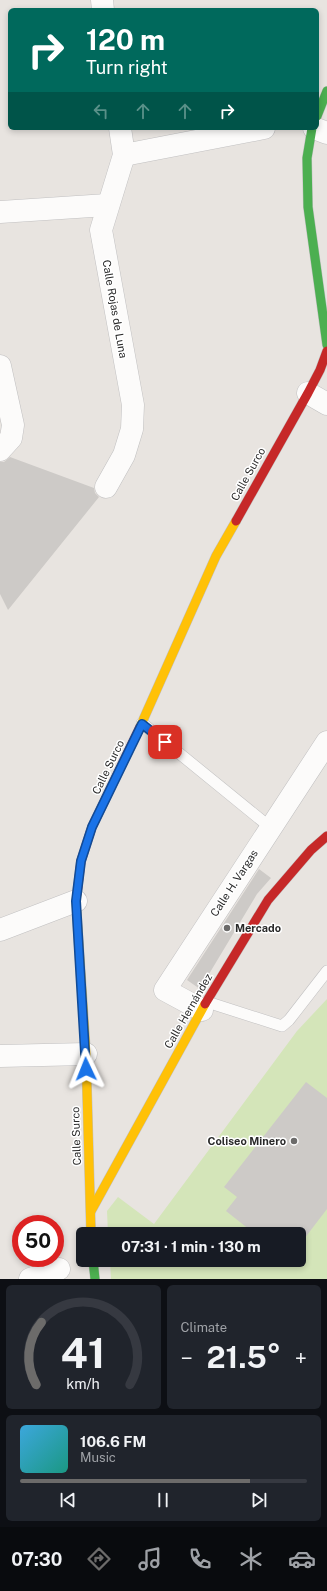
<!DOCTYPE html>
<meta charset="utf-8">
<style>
:root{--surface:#171b24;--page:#20242c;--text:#f1f3f6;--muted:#9ea1a6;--line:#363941;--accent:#6c6b6a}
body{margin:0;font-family:"Public Sans",sans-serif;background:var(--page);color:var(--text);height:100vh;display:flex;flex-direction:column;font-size:15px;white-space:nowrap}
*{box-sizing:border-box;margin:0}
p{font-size:13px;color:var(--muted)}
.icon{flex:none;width:22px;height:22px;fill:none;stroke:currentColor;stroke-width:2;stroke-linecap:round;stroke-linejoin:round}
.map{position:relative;height:1279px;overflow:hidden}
.side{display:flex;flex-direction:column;gap:6px;padding:6px;background:#0d0f14;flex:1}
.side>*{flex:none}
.hud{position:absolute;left:8px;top:8px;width:311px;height:122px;border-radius:6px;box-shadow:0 2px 6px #0003;background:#00695c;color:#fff;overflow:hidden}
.speed{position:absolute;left:12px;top:1215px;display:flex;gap:8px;font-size:20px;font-weight:700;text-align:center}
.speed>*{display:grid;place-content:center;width:52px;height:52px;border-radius:50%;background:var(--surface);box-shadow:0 2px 6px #0003;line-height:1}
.speed .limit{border:6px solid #d22;background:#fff;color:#111}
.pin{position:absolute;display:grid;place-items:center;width:34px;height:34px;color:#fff;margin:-17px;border-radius:8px;box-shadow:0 2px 6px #0006}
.me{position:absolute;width:44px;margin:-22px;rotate:358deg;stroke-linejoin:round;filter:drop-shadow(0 0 3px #0008)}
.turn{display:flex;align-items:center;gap:14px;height:84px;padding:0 12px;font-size:18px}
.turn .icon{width:52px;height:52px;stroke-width:2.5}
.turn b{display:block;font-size:28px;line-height:34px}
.lanes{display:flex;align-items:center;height:38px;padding:0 12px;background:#0003;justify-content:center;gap:20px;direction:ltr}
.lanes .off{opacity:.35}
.big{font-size:30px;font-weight:700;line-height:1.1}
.side .widget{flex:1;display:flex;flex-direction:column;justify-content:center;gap:6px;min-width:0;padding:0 14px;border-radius:6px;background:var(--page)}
.side .dial{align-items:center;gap:0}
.dial svg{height:104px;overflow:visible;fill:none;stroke:var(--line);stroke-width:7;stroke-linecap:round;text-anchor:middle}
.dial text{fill:var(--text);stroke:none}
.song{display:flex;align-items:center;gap:12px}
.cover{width:48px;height:48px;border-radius:6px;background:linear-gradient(135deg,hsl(200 70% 55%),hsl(170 70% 35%))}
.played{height:4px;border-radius:2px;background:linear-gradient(90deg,var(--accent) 80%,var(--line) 80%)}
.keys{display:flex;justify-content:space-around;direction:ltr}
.heat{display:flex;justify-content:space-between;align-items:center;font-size:22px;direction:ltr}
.side .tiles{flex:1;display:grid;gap:6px;grid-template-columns:1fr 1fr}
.widget:last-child{grid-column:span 2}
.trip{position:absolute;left:76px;top:1227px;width:230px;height:40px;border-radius:6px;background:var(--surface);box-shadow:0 2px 6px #0003;font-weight:700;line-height:40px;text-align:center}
.tabs{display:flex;height:64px;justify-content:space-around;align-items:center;background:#090b0e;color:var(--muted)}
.tabs .icon{width:28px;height:28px}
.tabs .on{color:var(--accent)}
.tabs b{font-size:18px;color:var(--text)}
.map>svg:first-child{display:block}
.pitch{fill:#d4e5b9}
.building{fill:#cdcac7}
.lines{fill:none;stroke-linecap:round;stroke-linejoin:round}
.lane-casing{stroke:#c1c0c1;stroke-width:12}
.street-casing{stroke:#c1c0c1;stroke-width:23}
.fast-casing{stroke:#c1c0c1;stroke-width:10}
.slow-casing{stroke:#c1c0c1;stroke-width:10}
.jam-casing{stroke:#c1c0c1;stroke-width:10}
.lane{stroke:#fcfbfa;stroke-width:11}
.street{stroke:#fcfbfa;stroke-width:22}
.fast{stroke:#4caf50;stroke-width:9}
.slow{stroke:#ffc107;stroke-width:9}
.jam{stroke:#c62828;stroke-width:9}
.route-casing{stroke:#114b97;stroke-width:10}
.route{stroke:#1a73e8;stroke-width:7}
.poi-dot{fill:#6c6b6a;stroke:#fff;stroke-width:1.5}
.labels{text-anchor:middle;stroke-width:3;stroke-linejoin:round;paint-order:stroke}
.street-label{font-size:11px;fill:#2a2a2a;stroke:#fff}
.poi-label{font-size:11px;font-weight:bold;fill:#2a2a2a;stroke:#fff;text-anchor:start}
</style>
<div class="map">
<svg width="327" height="1279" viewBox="0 0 327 1279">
<rect width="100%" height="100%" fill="#e8e4e0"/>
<!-- pitch -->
<path class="pitch" d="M327,999v280h-216l-1,-19h189v-26h-191l-1,-23 11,-14 36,27 143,-193z"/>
<!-- building -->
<g class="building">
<path d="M10,457l84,31 1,5 4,4 -91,113 -8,-16v-132h4z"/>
<path d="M259,869l12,9 -14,16 -57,95 -13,-9z"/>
<path d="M306,1082l21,16v111l-26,34 -2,-2v-7h-44l-29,-23 11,-14 -13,-10z"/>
</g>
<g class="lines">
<defs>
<g id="lane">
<path d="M142,723l129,105"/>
<path d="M207,1002l75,24 7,-6 38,-49"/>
</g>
<g id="street">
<path d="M102,0l1,10"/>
<path d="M314,128l13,5"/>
<path d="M124,155l140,-27"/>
<path d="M0,212l107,-7"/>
<path d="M0,366l13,59 -2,13 -11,12"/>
<path d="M308,393l19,11"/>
<path d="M106,487l18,-32 8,-26 1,-24 -32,-175 23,-75 -4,-27"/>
<path d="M0,930l76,-29"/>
<path d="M202,1010l-37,-20 162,-248"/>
<path d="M0,1056l86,-2"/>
<path d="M30,1279l29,-10"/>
</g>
<g id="fast">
<path d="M317,116l10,-25"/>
<path d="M312,128l-5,30 1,49 19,138"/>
<path d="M93,1260l2,19"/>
</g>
<g id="slow">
<path d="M140,727l76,-171 20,-35"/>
<path d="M77,894l-1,7 10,153 5,180"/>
<path d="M91,1211l114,-207"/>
</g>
<g id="jam">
<path d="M236,521l72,-128 12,-23 7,-19"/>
<path d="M77,894l4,-33 11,-34 48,-100"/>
<path d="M205,1004l63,-104 43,-50 16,-14"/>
</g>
</defs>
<!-- lane casing -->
<use href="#lane" class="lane-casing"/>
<!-- street casing -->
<use href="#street" class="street-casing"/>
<!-- fast casing -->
<use href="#fast" class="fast-casing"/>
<!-- slow casing -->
<use href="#slow" class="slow-casing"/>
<!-- jam casing -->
<use href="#jam" class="jam-casing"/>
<!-- lane -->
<use href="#lane" class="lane"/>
<!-- street -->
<use href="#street" class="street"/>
<!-- fast -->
<use href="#fast" class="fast"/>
<!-- slow -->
<use href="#slow" class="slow"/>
<!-- jam -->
<use href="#jam" class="jam"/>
</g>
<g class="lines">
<defs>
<path id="route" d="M86,1069l-10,-168 5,-40 11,-34 50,-103 23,18"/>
</defs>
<!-- route casing -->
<use href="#route" class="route-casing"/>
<!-- route -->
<use href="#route" class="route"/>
</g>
<!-- markers -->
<g class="poi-dot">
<circle cx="227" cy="928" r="4"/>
<circle cx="294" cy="1141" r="4"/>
</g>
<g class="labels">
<!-- street labels -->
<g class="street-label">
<text transform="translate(115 309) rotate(80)" y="4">Calle Rojas de Luna</text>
<text transform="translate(248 474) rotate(-61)" y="4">Calle Surco</text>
<text transform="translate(108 767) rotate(-64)" y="4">Calle Surco</text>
<text transform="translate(234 883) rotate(-57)" y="4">Calle H. Vargas</text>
<text transform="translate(188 1011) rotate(-60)" y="4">Calle Hernández</text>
<text transform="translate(76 1136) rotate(-92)" y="4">Calle Surco</text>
</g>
<!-- poi labels -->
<g class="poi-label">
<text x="235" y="932">Mercado</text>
<text x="286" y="1145" text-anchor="end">Coliseo Minero</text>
</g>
</g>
</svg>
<div class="speed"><div class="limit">50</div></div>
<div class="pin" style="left:165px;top:742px;background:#d93025"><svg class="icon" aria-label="arrive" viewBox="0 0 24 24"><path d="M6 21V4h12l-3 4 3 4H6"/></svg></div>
<svg class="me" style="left:86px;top:1069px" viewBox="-20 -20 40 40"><path d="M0-17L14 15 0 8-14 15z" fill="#1a73e8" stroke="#fff" stroke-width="4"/></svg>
<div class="trip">07:31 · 1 min · 130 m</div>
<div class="hud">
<div class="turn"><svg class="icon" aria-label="right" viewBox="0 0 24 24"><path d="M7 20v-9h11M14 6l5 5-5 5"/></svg><div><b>120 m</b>Turn right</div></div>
<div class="lanes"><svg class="icon off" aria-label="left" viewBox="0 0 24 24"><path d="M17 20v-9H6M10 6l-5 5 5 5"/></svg><svg class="icon off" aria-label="ahead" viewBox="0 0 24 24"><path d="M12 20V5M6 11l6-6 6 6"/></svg><svg class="icon off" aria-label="ahead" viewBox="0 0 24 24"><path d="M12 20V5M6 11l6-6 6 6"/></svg><svg class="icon" aria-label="right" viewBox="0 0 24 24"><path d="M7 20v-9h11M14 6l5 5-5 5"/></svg></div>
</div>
</div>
<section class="side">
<div class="tiles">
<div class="widget dial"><svg viewBox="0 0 100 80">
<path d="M14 69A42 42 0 1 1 86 69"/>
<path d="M14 69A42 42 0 0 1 18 21" stroke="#6c6b6a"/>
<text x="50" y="56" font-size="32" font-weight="700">41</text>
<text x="50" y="72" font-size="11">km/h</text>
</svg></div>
<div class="widget"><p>Climate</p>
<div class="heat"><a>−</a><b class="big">21.5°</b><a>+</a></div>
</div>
<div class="widget">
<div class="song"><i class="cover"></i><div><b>106.6 FM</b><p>Music</p></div></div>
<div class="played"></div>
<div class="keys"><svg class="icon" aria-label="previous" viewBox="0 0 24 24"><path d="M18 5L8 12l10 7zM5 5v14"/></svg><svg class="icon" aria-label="pause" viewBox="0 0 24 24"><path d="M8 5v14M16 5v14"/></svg><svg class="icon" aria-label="next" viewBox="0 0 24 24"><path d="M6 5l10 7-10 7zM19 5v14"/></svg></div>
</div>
</div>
</section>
<nav class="tabs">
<b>07:30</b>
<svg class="icon on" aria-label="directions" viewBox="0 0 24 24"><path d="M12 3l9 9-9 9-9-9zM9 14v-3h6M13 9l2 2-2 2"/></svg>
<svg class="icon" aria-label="music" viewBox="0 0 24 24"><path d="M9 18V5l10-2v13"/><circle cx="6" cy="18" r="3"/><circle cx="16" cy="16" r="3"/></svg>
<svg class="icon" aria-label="phone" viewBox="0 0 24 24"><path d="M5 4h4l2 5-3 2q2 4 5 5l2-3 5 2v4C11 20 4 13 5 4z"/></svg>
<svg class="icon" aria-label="climate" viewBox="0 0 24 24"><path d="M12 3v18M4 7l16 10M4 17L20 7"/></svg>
<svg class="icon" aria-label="car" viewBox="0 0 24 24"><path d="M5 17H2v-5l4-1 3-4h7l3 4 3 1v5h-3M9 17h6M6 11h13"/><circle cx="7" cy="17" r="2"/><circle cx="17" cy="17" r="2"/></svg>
</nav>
